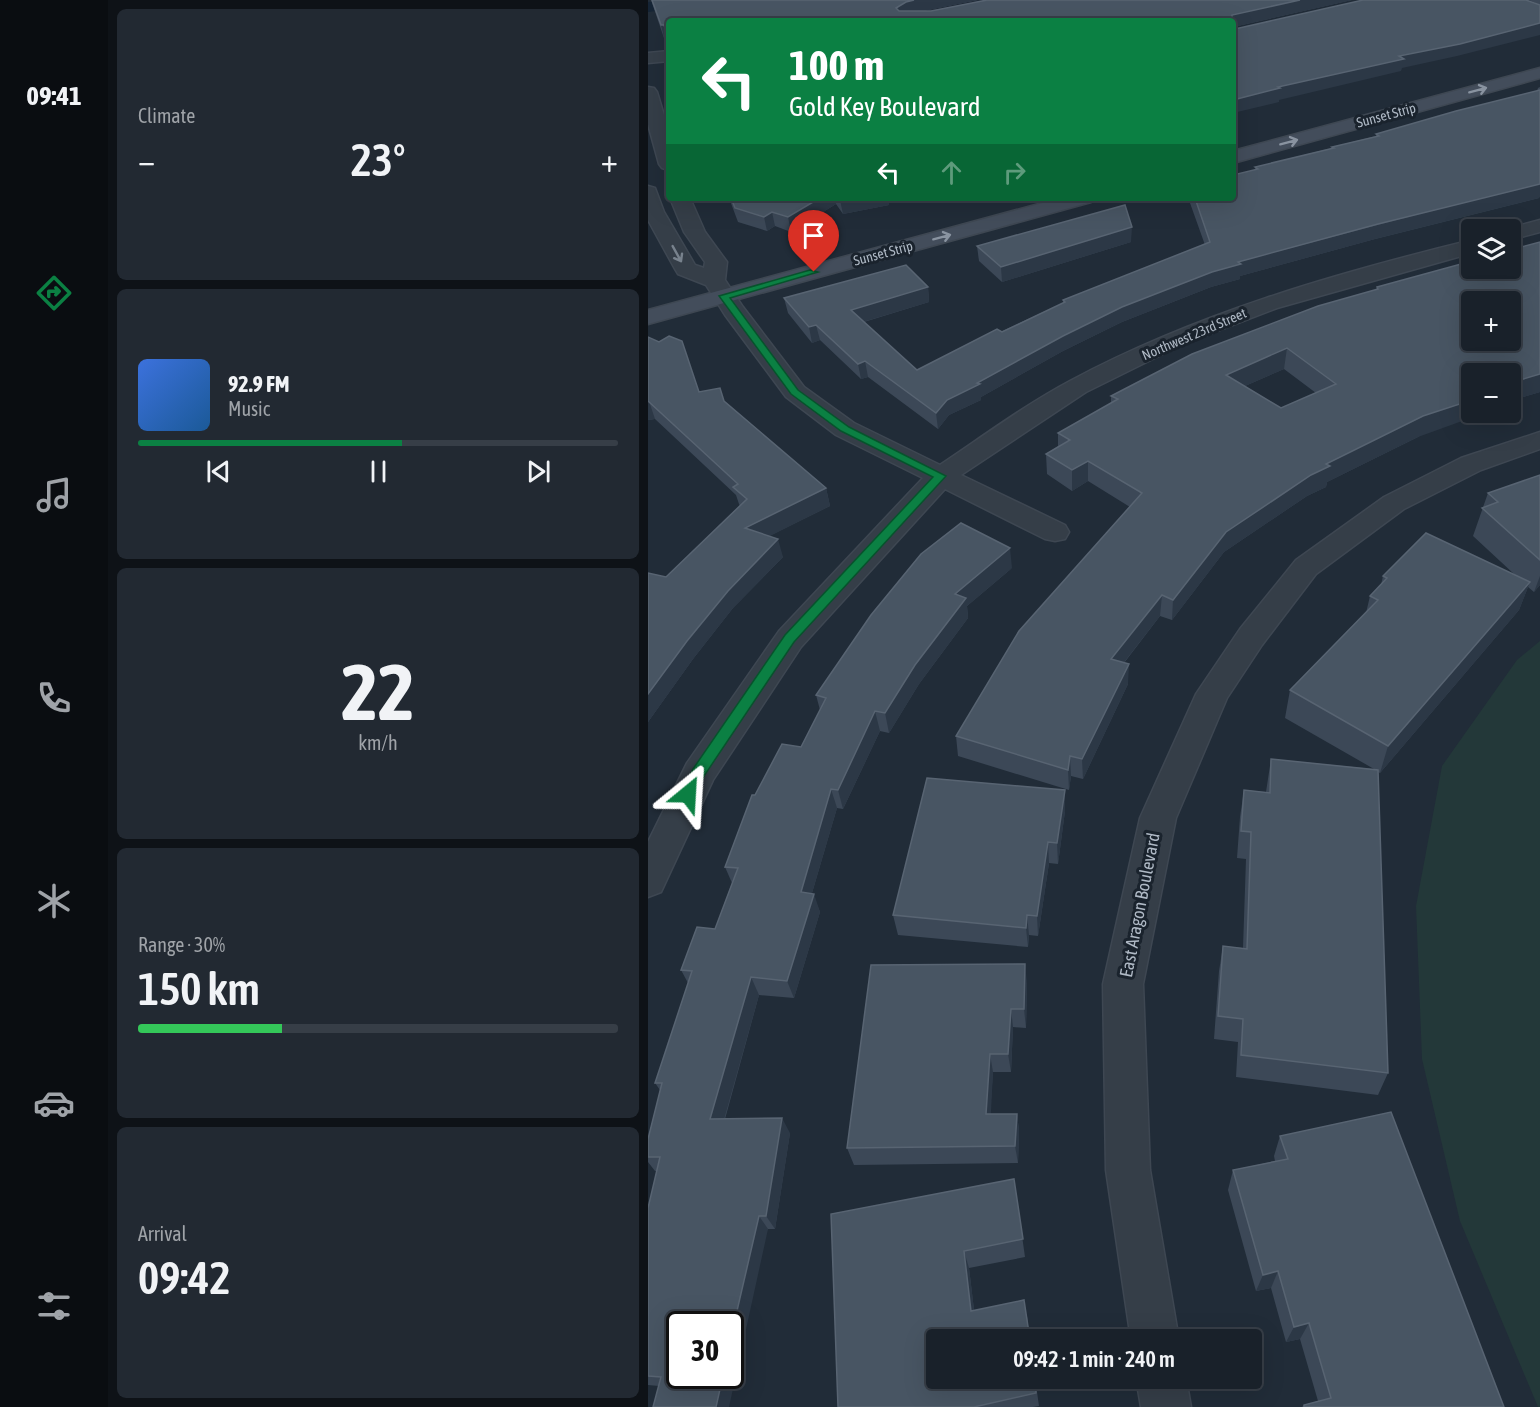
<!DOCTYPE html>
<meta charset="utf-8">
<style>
:root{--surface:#19212a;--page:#222932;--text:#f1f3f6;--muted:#9fa3a8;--line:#373e47;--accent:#0b8043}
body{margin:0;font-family:"Asap Condensed",sans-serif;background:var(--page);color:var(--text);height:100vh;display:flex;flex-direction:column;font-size:22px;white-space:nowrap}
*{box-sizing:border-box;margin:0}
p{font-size:20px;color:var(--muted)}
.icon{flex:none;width:33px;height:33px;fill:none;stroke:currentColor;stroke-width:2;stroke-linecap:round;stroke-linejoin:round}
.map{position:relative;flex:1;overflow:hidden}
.details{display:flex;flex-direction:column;gap:9px;padding:9px;background:#0e1217;width:540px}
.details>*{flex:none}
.top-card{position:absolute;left:18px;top:18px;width:570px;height:183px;border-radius:6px;box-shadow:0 6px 24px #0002,0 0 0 2px var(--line);background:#0b8043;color:#fff;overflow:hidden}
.controls{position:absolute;left:813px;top:219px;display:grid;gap:12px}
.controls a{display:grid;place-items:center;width:60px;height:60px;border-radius:6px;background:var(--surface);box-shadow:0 6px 24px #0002,0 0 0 2px var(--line);font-size:30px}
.speed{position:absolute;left:18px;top:1311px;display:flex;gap:12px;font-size:30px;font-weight:700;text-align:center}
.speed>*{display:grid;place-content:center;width:78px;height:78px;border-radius:50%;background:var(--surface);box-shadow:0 6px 24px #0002,0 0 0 2px var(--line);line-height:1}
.speed .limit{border:3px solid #111;border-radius:9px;background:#fff;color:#111}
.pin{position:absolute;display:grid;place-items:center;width:51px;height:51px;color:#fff;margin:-62px -26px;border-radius:50% 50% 50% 0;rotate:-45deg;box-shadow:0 0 6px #0007}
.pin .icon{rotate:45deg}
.me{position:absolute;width:66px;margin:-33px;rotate:27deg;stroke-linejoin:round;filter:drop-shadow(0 0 4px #0008)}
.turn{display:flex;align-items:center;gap:21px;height:126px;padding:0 24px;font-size:27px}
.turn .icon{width:78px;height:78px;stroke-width:2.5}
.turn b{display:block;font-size:42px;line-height:51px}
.lanes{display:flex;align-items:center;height:57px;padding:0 24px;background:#0003;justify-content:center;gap:30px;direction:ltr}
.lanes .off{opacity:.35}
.big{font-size:45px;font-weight:600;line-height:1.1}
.details .widget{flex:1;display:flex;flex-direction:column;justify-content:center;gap:9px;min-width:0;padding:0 21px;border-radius:9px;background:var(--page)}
.details .dial{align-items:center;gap:0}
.dial b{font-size:78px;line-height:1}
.song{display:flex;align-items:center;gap:18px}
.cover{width:72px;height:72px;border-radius:9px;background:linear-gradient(135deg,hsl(220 70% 55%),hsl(210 70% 35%))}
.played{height:6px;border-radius:3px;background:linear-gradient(90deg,var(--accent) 55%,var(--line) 55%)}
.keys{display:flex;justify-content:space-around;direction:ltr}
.heat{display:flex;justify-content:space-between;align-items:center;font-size:33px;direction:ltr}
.charge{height:9px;border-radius:4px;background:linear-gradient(90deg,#34c759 30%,var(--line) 0)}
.trip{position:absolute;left:278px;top:1329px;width:336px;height:60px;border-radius:6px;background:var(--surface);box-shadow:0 6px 24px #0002,0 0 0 2px var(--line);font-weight:600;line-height:60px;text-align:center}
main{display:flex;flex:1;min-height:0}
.dock{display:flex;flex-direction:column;width:108px;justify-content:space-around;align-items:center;background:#0a0d11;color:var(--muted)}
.dock .icon{width:42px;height:42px}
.dock .selected{color:var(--accent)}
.dock b{font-size:27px;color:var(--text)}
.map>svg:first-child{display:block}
.green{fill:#233839}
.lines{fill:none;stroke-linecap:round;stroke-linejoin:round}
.canal{fill:#152435;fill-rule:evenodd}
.street-casing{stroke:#3e4752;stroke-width:3}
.secondary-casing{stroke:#3e4752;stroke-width:3}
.street{fill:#353e48;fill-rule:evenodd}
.secondary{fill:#434d5b;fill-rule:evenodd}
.wall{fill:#3c4857;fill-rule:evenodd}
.shaded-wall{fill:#2c3846}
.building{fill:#485563;stroke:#586472;stroke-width:1.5;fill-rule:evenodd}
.oneway{stroke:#8993a0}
.oneway2{stroke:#78828d}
.route{fill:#0b8043;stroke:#07532c;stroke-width:1.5}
.labels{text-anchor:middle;stroke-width:6;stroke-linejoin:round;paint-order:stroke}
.far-street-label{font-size:14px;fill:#afb9c5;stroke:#1a232d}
.near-street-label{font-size:18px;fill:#afb9c5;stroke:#1a232d}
</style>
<main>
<nav class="dock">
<b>09:41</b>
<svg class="icon selected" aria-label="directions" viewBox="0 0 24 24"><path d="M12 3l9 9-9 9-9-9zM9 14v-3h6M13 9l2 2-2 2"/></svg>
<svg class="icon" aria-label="music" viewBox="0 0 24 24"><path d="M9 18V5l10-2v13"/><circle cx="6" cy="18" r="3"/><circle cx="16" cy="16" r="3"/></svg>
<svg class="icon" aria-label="phone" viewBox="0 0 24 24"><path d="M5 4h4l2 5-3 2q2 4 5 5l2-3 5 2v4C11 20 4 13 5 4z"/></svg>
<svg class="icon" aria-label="climate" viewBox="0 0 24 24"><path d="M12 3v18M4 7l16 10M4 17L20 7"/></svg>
<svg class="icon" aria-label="car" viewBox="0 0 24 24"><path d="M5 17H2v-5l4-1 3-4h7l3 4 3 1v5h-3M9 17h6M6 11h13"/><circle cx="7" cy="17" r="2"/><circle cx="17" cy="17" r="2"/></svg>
<svg class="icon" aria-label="filters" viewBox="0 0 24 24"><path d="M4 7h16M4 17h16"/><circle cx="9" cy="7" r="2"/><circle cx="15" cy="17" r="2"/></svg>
</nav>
<section class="details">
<div class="widget"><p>Climate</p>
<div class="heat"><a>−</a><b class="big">23°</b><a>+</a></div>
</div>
<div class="widget">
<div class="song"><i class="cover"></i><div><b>92.9 FM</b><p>Music</p></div></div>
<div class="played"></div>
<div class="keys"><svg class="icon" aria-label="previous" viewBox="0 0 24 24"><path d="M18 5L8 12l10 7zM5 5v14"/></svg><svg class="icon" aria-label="pause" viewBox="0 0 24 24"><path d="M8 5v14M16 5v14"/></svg><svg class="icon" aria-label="next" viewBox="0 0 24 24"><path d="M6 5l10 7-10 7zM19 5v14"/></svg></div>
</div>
<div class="widget dial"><b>22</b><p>km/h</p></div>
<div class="widget"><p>Range · 30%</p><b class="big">150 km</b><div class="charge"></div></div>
<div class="widget"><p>Arrival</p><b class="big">09:42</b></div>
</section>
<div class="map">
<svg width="892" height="1407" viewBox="0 0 892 1407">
<rect width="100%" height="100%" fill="#212c38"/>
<!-- green -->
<path class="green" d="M892,641v766h-2l-78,-186 -38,-162 -6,-153 26,-140 75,-106z"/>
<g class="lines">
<!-- canal -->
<path class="canal" d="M17,0h51l-2,4 -6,1 -60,7v-10z"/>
<defs>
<g id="street">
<path d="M21,51v10l-21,2v-10z"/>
<path d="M0,87l6,1 3,4 12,40v38l-7,-2 -3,-4 -11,-40z"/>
<path d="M0,186l7,2 9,24 31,53 9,3 1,-6 -21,-30 -14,-34h20l15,34 22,30 -2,18 18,27 61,80 50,36 86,42c42,-28 85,-60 130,-84 125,-67 263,-107 402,-141v13l-195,55 -94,36 -97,48 -125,83 104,50 4,7 -4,7 -10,2 -10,-2 -100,-50 -144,158 -88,133 -52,112 -13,5v-55l39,-79 92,-132 144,-153 -87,-43 -50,-38 -61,-82 -19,-30 -28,-11 -3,-5 -27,-49z"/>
<path d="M892,220v12l-30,8v-10h-8z"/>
<path d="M892,432v17l-59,21 -77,39 -88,65 -54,71 -35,53 -51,120 -33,166 7,186 29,170h-48l-25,-170 -3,-186 37,-166 56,-124 44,-65 56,-69 88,-63 77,-39z"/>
<path d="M488,1378h50l5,29h-50z"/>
</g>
<g id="secondary">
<path d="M892,68v10l-307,85v-12z"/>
<path d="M413,198h33l-3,4 -443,122v-14z"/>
</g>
</defs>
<!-- street casing -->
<use href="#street" class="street-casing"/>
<!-- secondary casing -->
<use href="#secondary" class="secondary-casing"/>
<!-- street -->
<use href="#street" class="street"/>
<!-- secondary -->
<use href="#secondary" class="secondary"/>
</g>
<!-- wall -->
<g class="wall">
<path d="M3,0h327l-55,11h8l56,-11h365l-119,27 -564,-6 -1,20 -1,-4 -3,1z"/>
<path d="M881,0h11v5z"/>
<path d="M892,87v108l-1,3 -164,41 -135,37v3l-29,8 -89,35 -59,29 -82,46v3l-32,15 -11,14 -70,-52 -7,2 -41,-39 -8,3 -24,-30 -4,-15 144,-11 1,15 -65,20 53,48 146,-67v-3l142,-55 -15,-42 -4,-5h47l22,-28v-3l77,-19v-1l44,-11v-2l161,-43 1,-3z"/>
<path d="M81,198h179l-19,5v2l-46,9 -7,-10 -45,28 -16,-6 -8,5 -29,-9z"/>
<path d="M483,242l-129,40 -23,-21 -2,-15z"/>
<path d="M729,287l163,105 -30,9v-27l-92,63 -91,45 -1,5 -19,9 -83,56 -52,68 -12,-4 -36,47 4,21 -45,95 -12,-3 -2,14 -111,-34 -2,-20 174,-229 -42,-26 -16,10 -25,-17 -1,-20 12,-8v-13l53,-30v-7l265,-106zM636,369l32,24 -35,15 -36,-22z"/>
<path d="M0,337l51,55 25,9 102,87 4,18 -61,30 14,21 -50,51 -40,51 -45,63v-149l18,4 74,-71 -1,-2 -3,-9 -81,-76 -7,1z"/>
<path d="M892,475v110l-6,7 -6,-5 -9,23 -139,163 -2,-1 10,301 -10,22 -142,-18 2,-35 -24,-3 5,-68 4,-25 20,2 3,-89 -9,-1 3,-41 4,-27 22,2 5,-33 103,10 -89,-51 5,-28 76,-77 4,-17 11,-11 2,-9 131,-2 -41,-38 15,-43z"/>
<path d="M364,568l-45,38 1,12 -49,66 -30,49 -9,-2 -37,78 -6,-1 -25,85 8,19 -26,86 -35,-3 -34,124 65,14 -15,96h-7l-109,157 -11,-1v-177l9,-37h-2l-7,-9v-23l12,-49 -5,-7 33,-100 -7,-13 34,-41 17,-46 -7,-16 30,-72 46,-48 19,-37 -4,-15z"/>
<path d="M417,811l-7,53 -9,-1 -11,73 -9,-1 -1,12 -130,-12 -5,-20z"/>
<path d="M379,983l-1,45 -13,-1 -2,45h-18l-3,42h27l2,17 -1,32 -164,2 -7,-17z"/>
<path d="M632,1136l224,271h-202l2,-2 14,-4 -18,-62 -14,3 -15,-54 -15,3 -28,-101 5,-20 42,-9 -1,-5z"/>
<path d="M366,1179l11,78 -56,11 5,42 53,6 3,24h-94l99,38 4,28 -6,1h-195z"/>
</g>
<!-- shaded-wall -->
<g class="shaded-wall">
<path d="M266,0h64l-70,14 -10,7 -2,-13 10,-6z"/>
<path d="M652,0h52l-119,27v-6h-1v-6z"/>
<path d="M892,23v12l-83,21 -55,12 -1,3 -122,29v2l-46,11v-13l45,-13 121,-31z"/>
<path d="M13,25h3l3,12 -3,1z"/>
<path d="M21,27v13l-1,1 -3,-13z"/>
<path d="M892,182v13l-1,3 -164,41 -135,37v3l-29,8 -89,35 -59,29 -82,46v3l-32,15 -11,14 -2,-16 11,-13 116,-64 59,-29 116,-45z"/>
<path d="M172,198h15l1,6 -45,28 -3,-15z"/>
<path d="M202,198h58l-19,5v2l-46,9 -3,-14z"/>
<path d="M124,212l3,14 -8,5 -3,-14z"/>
<path d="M484,227l-1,15 -129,40 -1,-15z"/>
<path d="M280,287l1,15 -76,23 -2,-15z"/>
<path d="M168,325l4,15 -8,3 -3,-16z"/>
<path d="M639,348l-3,21 -60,26 2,-20z"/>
<path d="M217,361l3,16 -7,2 -3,-15z"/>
<path d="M892,374v18l-30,9v-18z"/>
<path d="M824,400v12h15l-69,25 -91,45 -1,5 -19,9 -83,56 -52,68 1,-20 53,-68 100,-68 97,-48z"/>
<path d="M0,401h1l6,18 -7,1z"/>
<path d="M440,461v20l-16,10v-21z"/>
<path d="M178,488l4,18 -80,40 -5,-18z"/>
<path d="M130,539l5,18 -50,51 -40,51 -45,63v-28l39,-53 41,-50z"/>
<path d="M362,548l2,20 -45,38 1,12 -49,66 -30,49 -4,-20 70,-119z"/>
<path d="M892,576v9l-6,7z"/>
<path d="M882,582l-11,28 -139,163 8,-27z"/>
<path d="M514,595l-2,21 -49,63v-20z"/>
<path d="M481,664l-1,20 -45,95 -1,-20z"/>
<path d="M227,711l5,20 -37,78 -5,-19z"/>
<path d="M422,756l1,20 -2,14 -1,-20z"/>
<path d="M183,789l6,19 -30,102 -6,-18z"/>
<path d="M417,790v21l-7,53 -1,-21z"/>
<path d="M400,842l1,21 -11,73 -1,-20z"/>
<path d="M166,894l6,18 -26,86 -7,-17z"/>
<path d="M379,915l2,20 -1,12 -2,-19z"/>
<path d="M377,964l2,19 -1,45 -2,-19z"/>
<path d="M103,977l8,18 -39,139 -10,-15z"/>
<path d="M363,1009l2,18 -2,45 -3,-18z"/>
<path d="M342,1054l3,18 -3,59 -4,-17z"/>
<path d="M369,1114l2,17 -1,32 -3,-17z"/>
<path d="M134,1118l8,15 -15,96 -9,-13z"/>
<path d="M111,1216l9,13 -39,178h-13l7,-31h7v-35z"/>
<path d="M316,1251l5,17 7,58 -5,-15z"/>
<path d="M630,1271l-7,17 -15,3 7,-16z"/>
<path d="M661,1323l-9,16 -14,3 8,-15z"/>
</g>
<!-- building -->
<g class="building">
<path d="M4,0h262l-8,2 -10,6 3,3h32l56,-11h313l-68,15v6h-563v6l-4,1 -1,-3h-3z"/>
<path d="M715,0h163l14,5v18l-80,21 -61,12 5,3 -126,28 2,1 -47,12v-73l2,2z"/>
<path d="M892,90v94l-162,40 -140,38 3,2 -29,8 -90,35 -59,29 -86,47 3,1 -33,16 -11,13 -71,-52 -7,3 -42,-39 -7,2 -25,-29 122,-33 22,22 -77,23 66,60 80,-41 5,3 63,-30 -2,-2 147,-58 -15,-44h38v-23l25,-6 -3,-2 79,-19 -2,-1 47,-11 -3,-2 80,-23z"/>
<path d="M83,198h89l-32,19 -16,-5 -8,5 -29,-9z"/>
<path d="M477,205l7,22 -131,40 -24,-21z"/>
<path d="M892,242v132l-30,9v-9h-38v26l-49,16 -97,48 4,2 -19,9 -85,57 -53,68 -11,-5 -51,64 18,5 -47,95 -12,-3 -2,14 -112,-34 63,-105 123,-138 -54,-32 -16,9 -26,-16 24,-14 -12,-7 60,-34 -7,-3 81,-42 126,-48 60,-17 -1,-2 95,-26v7h38v-18zM824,302h38v38h-38zM639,348l49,36 -55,24 -55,-33z"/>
<path d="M21,336l13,5 17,51 21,-4 4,13 102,87 -81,40 33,11 -50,52 -41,50 -39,53v-121l18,4 81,-78 -14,-12 5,-3 -90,-83v-64l11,5z"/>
<path d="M892,475v85l-58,-52 16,-6 -10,-9z"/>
<path d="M313,523l49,25 -55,46 11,4 -51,67 -30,48 -10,-2 -37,79 -7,-1 -30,103 13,2 -27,87 -36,-4 -41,142 72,-1 -16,98h-7l-29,125v-17h-50v52h43l-7,31h-63l8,-30 -13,-1v-168l12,-51h-12v-18l14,-56h-7l37,-112 -11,-1 16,-43 18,2 23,-61 -13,-1 27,-72h3l27,-51 19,3 25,-49 -10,-3 55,-80 50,-61z"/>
<path d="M778,533l104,49 -142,164 -98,-56 88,-90 -8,-4 17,-18 -4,-2z"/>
<path d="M623,759l107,11 10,303 -147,-18 2,-36 -25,-3 5,-70 24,3 4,-117 -10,-1 3,-41 26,3z"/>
<path d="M279,778l138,12 -8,53 -9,-1 -11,74 -10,-1 -1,13 -133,-13z"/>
<path d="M377,964l-1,45h-13l-3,45h-18l-4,60h31l-2,32 -168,2 24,-183z"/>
<path d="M743,1112l113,295h-200v-2l27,-7 -22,-75 -15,4 -16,-56 -15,4 -30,-105 55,-11 -8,-23z"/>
<path d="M366,1179l9,60 -59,12 7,60 53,-11 6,40h-94v38h99l1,15 -62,14h-136l-7,-193z"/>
</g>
<!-- one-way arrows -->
<defs><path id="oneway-shaft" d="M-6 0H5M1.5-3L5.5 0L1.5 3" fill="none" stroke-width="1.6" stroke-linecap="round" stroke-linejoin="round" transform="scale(1.5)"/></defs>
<g class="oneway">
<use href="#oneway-shaft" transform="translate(830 90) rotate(-15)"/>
<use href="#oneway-shaft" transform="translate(641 142) rotate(-15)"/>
<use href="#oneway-shaft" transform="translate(294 237) rotate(-15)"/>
</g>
<use class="oneway2" href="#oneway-shaft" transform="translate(29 254) rotate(61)"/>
<!-- route -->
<path class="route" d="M162,270l8,2 -88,26 68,92 51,37 97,49 -152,166 -90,134 -10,23h-11l-2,-5 12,-25 92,-134 148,-158 -92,-46 -50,-37 -72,-98z"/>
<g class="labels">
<!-- far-street labels -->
<g class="far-street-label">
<text transform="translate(738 115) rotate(-15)" y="5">Sunset Strip</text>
<text transform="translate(235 253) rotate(-15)" y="5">Sunset Strip</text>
<text transform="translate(546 334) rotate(-23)" y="5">Northwest 23rd Street</text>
</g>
<!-- near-street labels -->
<g class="near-street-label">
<text transform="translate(492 905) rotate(-79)" y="6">East Aragon Boulevard</text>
</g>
</g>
</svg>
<div class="controls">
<a><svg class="icon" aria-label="layers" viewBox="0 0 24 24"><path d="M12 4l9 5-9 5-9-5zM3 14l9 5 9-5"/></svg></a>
<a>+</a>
<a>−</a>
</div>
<div class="speed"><div class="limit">30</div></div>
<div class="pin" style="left:166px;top:272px;background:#d93025"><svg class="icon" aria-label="arrive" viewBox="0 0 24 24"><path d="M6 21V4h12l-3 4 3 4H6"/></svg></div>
<svg class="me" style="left:40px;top:794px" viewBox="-20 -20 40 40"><path d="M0-17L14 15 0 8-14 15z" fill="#0b8043" stroke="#fff" stroke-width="4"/></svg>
<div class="trip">09:42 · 1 min · 240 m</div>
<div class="top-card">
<div class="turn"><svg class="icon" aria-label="left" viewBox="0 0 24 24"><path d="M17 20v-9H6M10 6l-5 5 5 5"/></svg><div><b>100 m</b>Gold Key Boulevard</div></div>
<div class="lanes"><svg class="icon" aria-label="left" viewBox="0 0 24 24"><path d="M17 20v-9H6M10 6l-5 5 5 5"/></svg><svg class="icon off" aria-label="ahead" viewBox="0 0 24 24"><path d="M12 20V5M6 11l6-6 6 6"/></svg><svg class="icon off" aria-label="right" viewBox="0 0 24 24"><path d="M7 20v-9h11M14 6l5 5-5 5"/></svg></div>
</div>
</div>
</main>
